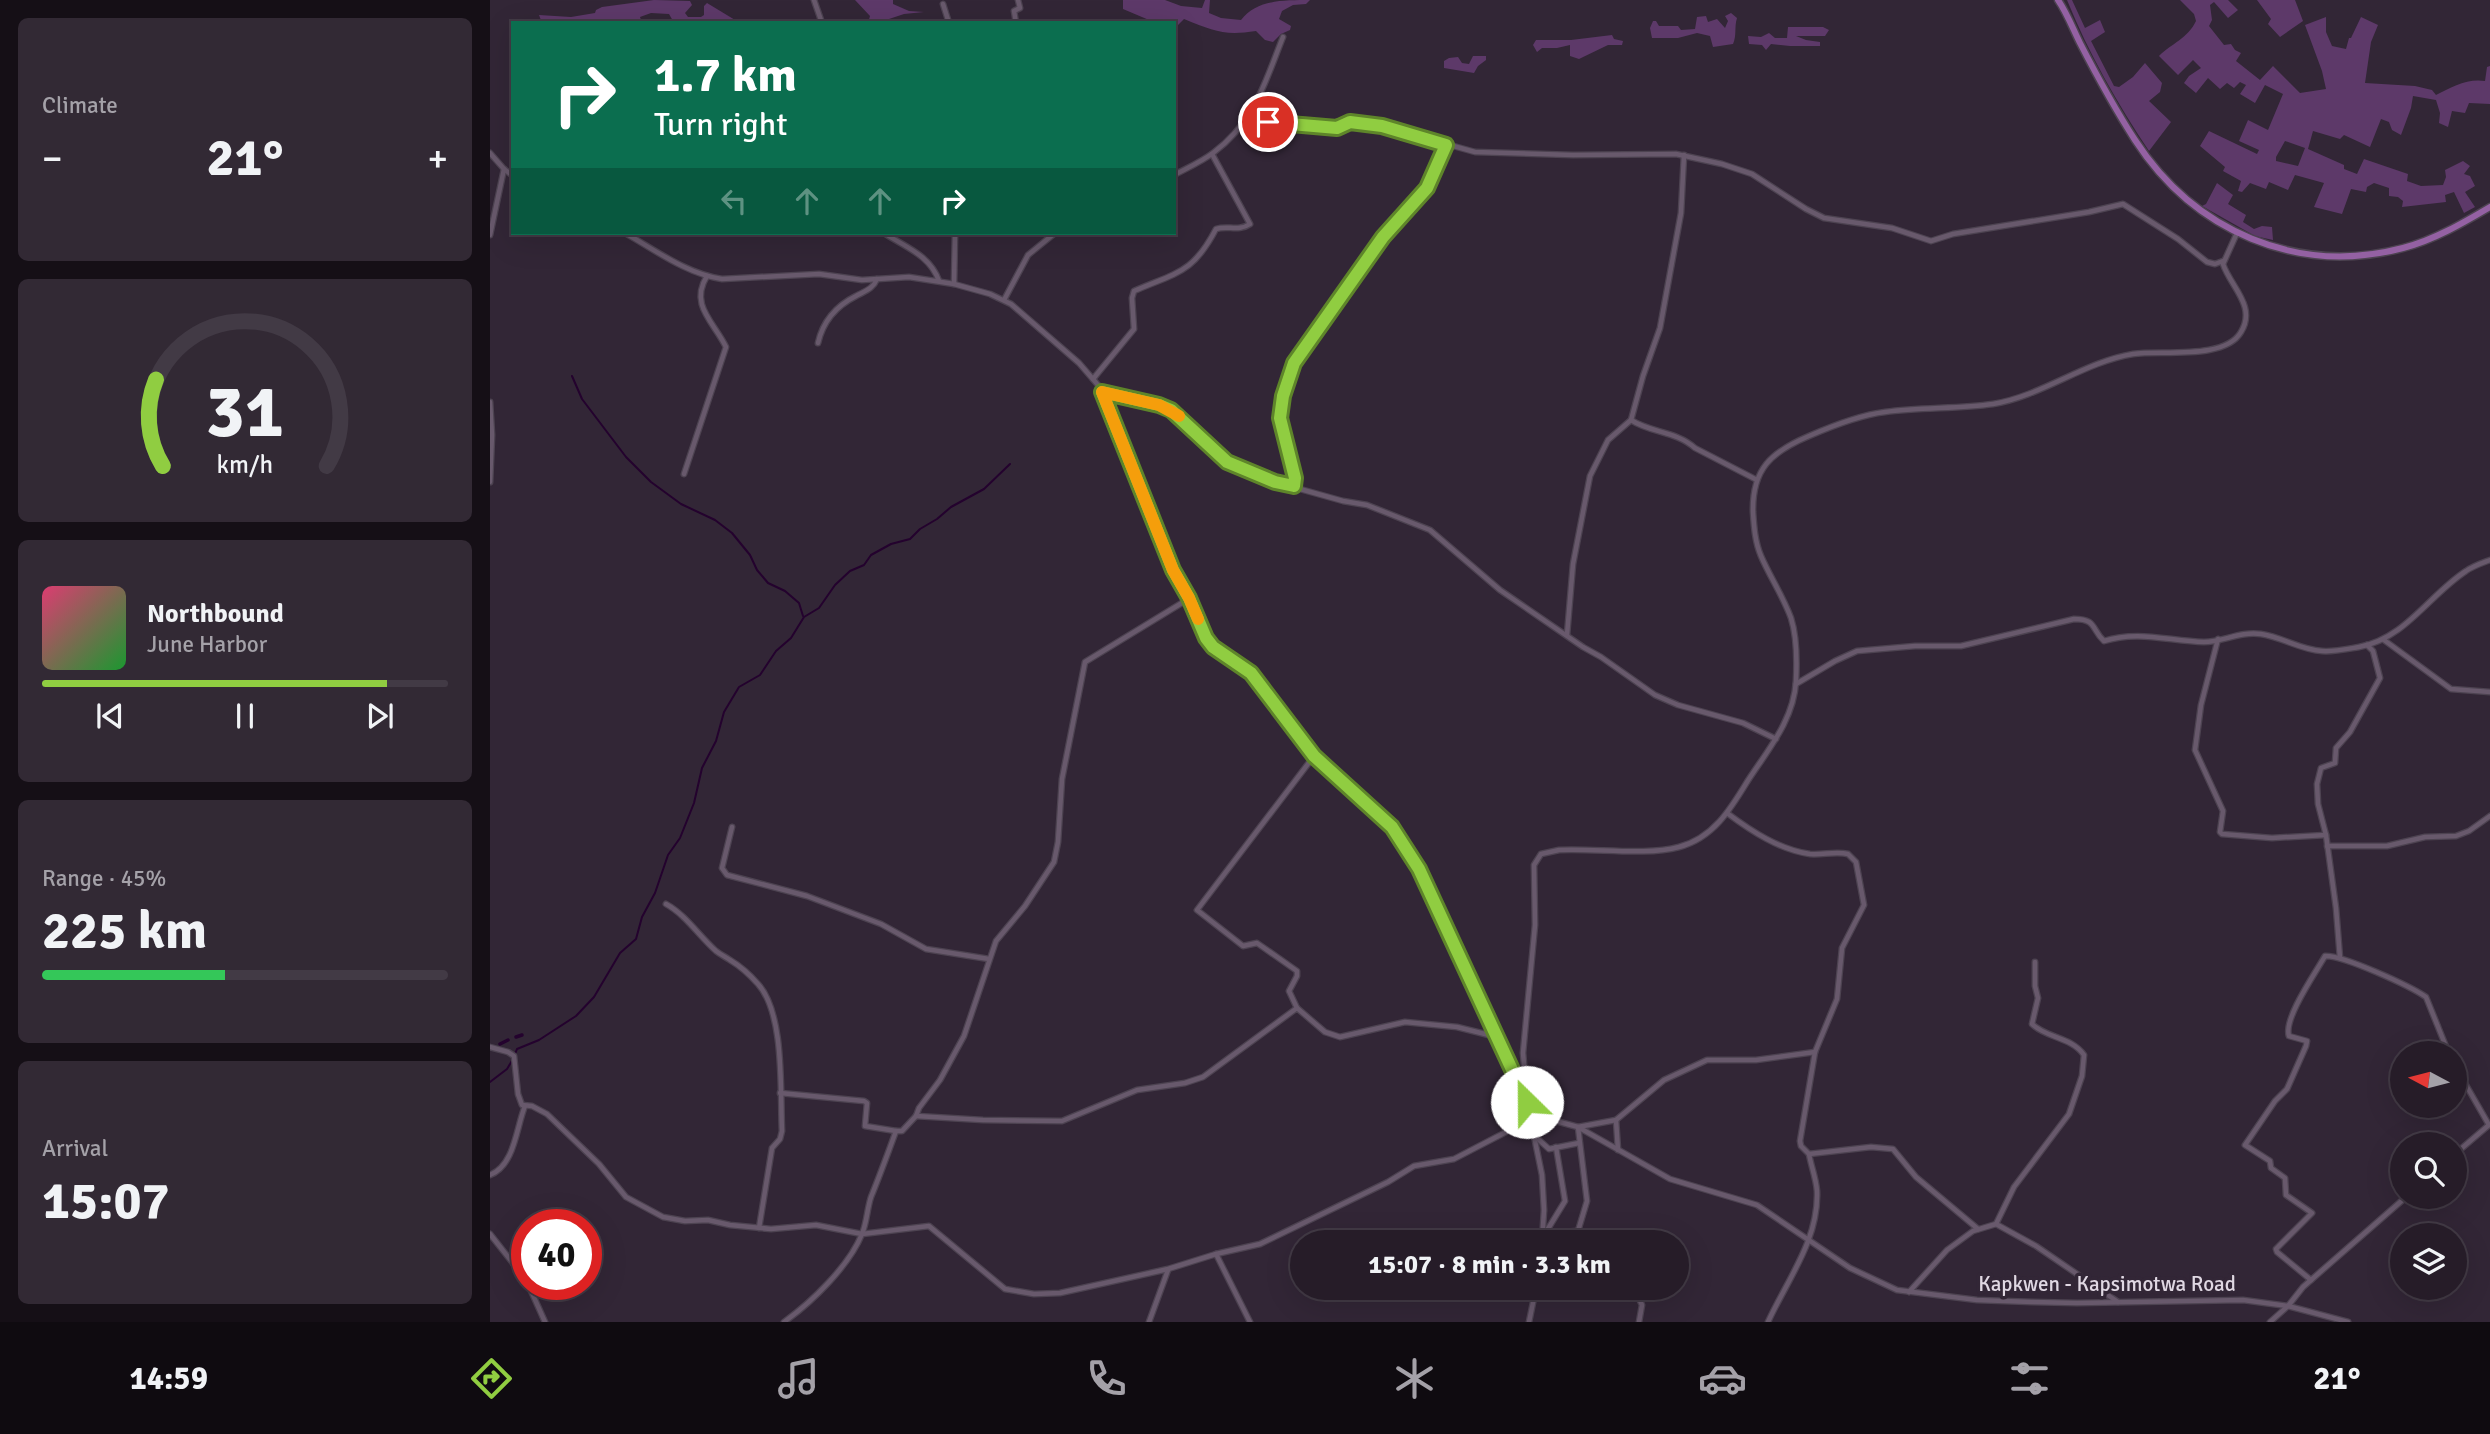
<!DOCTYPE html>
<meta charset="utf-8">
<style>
:root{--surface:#261c28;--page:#322934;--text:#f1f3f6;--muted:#a4a1a8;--line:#423a45;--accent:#90cd41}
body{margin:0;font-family:Signika,sans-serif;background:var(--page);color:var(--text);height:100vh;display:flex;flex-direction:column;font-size:26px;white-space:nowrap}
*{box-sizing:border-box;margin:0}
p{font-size:23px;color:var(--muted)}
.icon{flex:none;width:38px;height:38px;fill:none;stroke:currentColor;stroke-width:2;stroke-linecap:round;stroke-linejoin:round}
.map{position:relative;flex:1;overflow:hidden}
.side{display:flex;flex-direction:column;gap:18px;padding:18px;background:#150f16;width:490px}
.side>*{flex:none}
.hud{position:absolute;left:21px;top:21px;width:665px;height:214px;border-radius:0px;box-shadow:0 7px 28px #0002,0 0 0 2px var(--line);background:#0b6e4f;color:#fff;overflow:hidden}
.needle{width:46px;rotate:277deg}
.controls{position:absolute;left:1900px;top:1041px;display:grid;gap:14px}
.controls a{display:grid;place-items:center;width:77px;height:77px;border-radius:50%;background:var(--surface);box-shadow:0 7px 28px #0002,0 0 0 2px var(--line);font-size:35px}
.speed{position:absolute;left:21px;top:1209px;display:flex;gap:14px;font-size:35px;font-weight:700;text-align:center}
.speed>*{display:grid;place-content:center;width:91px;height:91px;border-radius:50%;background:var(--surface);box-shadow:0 7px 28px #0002,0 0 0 2px var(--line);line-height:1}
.speed .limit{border:10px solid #d22;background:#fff;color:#111}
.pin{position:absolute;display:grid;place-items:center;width:60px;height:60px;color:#fff;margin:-30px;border:4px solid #fff;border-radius:50%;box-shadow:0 2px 7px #0007}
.me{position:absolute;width:77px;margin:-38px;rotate:337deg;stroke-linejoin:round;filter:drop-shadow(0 0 5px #0008)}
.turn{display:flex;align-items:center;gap:24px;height:147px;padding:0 28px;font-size:32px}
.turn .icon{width:91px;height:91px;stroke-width:2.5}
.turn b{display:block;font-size:49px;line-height:60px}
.lanes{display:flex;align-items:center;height:66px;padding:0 28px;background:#0003;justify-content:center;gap:35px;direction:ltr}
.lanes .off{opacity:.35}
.big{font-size:52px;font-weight:700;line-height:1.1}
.side .tile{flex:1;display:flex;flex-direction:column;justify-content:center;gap:10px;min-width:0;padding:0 24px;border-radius:10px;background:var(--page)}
.side .dial{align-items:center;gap:0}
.dial svg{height:182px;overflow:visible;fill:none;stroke:var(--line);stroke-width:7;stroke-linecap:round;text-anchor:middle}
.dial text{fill:var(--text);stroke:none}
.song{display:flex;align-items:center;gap:21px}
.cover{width:84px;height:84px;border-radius:10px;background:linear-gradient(135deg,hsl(340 70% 55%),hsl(130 70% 35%))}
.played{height:7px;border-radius:4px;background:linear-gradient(90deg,var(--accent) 85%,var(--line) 85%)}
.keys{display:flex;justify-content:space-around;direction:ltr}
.heat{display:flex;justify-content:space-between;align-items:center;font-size:38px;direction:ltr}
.charge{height:10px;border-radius:5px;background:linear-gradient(90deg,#34c759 45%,var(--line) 0)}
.trip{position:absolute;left:800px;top:1230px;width:399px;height:70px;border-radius:35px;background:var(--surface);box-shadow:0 7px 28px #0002,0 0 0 2px var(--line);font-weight:700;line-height:70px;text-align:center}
.dock{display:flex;height:112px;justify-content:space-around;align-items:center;background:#0f0b10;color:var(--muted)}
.dock .icon{width:49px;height:49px}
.dock .selected{color:var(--accent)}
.dock b{font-size:32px;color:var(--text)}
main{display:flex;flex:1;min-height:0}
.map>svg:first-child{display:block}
.green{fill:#5d3969;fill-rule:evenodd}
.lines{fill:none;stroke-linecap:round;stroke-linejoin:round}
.stream{stroke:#24022e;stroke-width:2}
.canal{stroke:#24022e;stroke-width:3.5}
.minor-casing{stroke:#4d4351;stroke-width:7}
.major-casing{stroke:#4d4351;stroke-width:9}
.minor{stroke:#68596c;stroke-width:4.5}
.major{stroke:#9461a3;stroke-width:6}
.route-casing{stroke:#5e852a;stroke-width:18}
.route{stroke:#90cd41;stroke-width:12}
.slow{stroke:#f59e0b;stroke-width:12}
.labels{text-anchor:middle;stroke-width:7;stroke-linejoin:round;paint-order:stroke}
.street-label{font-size:21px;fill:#e0d8e3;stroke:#322636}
</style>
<main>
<section class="side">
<div class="tile"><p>Climate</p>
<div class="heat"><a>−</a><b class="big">21°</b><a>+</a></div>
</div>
<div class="tile dial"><svg viewBox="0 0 100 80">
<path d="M14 69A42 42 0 1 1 86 69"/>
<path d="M14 69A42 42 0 0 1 11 31" stroke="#90cd41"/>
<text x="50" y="56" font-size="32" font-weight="700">31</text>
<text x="50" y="72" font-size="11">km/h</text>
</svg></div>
<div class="tile">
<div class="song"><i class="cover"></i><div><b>Northbound</b><p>June Harbor</p></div></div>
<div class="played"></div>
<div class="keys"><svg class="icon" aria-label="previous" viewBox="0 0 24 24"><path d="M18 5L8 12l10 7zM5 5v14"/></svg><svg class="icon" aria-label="pause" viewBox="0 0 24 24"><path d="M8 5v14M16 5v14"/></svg><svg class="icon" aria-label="next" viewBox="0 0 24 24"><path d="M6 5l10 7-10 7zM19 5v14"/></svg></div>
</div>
<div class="tile"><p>Range · 45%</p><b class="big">225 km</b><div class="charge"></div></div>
<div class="tile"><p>Arrival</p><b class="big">15:07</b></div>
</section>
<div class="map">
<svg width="2000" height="1322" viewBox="0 0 2000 1322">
<rect width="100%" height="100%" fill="#322636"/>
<!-- green -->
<g class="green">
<path d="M164,0l36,1 2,4 -7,8 3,4h13l3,-2v-9l3,-3 33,20h-59l-8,-2 -4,-7 -18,-1 -11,4 2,6h-100l-3,-8 32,2 24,-4 1,-3 6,-3z"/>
<path d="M365,0h38v4l16,7 15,1 -20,2 -27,9h-9l2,-7z"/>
<path d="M633,0h42l16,6 21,2 3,-8h5l-1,13 12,5 20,2c15,-20 41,-20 69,-20l-4,4 -13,1 -11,6 -3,8 12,7 -1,4 -9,4 -8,8 -8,-2 -9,-9c-32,5 -42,0 -72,-12l-6,6 -29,-5 -26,-11z"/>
<path d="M1577,0h5l13,28 15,-8 5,12 -14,9 23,45 5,1 14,-10 12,-14 17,20 -2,9 -11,9 22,21 -22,29c-32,-48 -60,-97 -82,-151z"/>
<path d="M1690,0h48l10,10 -10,8 -14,-16 -4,3 2,15 -3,6 15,19 7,-1 4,6 6,3 -5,8 24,19 13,-14 27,27 26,-4 -4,-18 -17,-46 21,-8v15l6,14 14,3 3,-11h2l10,-21 17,8 -7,17 -6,41 50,3 17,4 4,5c15,-8 32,-17 49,-14l2,-14 3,-1v38l-21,-1 -4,10 -13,-2 -4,16 -9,-4 1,-10 -4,-13 -23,-4 -2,12 -10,27 -9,-5 -3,-8 -8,-3 -11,28 -26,-12 -4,4 -27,-8 -5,18 36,16v4l13,5 7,-15 44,15 -1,7 14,5 22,-1 3,-8 -1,-7 18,-9 7,5 -6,8 6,2 5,10 -10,6 10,15 -11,6 -10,-21 -9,3 1,7 -44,5 1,-6 -5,-4 -9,-1v-8l-15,-5 -7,4 -1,5 -15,-3 -9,25 -28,-7 10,-24 -29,-8 -7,15 -19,-8 -3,7 -16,-6 -8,9 -4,-1 3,-10 -18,-10 2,-4 -25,-21 9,-15 48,23 2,-4 -20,-9 9,-21 20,10 15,-36 -18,-9 -10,18 -15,-9 6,-9 -6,-3 -6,6 -7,-5 -7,6 -12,-11 -12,15 -12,-10 5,-7 12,-8 -8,-8 -15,15 -19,-19c12,-12 29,-18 37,-35l-2,-7zM1795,141l20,7 -7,18 -22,-5v-4z"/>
<path d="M1767,0h38l8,21 -23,16 -12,-13 3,-5z"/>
<path d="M1241,13l6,5c-3,10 0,17 -4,26l-20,3 -3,-11 -13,-3 -19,5h-26l-2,-10 3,-7h3l3,5h19l3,4 14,-1 2,-12 9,-1 2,6 9,-3 8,9 3,-7 -3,-5z"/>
<path d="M1298,27h35l6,3 -4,6h-29l10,4 14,2v4h-30l-19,-2 -5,6 -4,-5 -13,-1 -1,-8 13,1 8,-4 6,5h12z"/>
<path d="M1122,35l2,4 9,2 -1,4h-14l-29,14 -9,-3v-11l-13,3h-15l-5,4 -4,-7 3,-5h35z"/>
<path d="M983,56h13v4l-8,6 -4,7 -30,-5v-7l5,-3 9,-1 4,6 7,1z"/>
<path d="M1727,183l16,12 -5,9 18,11 -3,7 11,7 8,-3 10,1 1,13 -18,-4 -53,-30 4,-2z"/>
</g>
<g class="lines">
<!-- stream -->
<g class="stream">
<path d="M82,376l10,23 44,58 25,25 30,22 34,16 17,13 18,22 7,15 11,13 17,8 14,12 4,13"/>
<path d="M25,1054l2,-5 22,-9 37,-24 18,-19 26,-44 16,-14 6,-22 13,-24 13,-38 12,-17 14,-35 8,-35 14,-27 8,-29 15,-25 21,-12 16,-24 15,-13 13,-21 15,-9 16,-23 15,-14 14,-6 7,-10 20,-11 19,-5 10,-10 17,-10 14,-12 33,-18 26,-25"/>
<path d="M0,1082l17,-13 6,-10"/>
</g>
<!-- canal -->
<g class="canal">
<path d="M26,1037l6,-2"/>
<path d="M10,1044l8,-4"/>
</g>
<defs>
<g id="minor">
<path d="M324,0l8,23"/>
<path d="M453,4l6,19"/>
<path d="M526,23l-2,-12 6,-3 -2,-8"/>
<path d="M759,118l57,9 31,1 13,-6 32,4 93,26 98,3 103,-1 46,10 30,10 54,35 18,9 68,10 39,13 22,-7 136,-22 34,-8 55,35 29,23 8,2 8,-3"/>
<path d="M0,153l14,16 9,7"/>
<path d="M684,175c13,-7 27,-13 39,-22 42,-31 52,-71 70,-116"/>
<path d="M135,233c30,17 62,41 97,46l97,-5 43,6 47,-3 45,7 36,10 21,10 68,59 19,22 14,28 61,157 17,28 18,44 43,31 63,83 78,71 27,41 108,234 15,73 2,35 -2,32"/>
<path d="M394,233c21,14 46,22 55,48"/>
<path d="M0,235l14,-66"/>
<path d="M464,284l1,-51"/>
<path d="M514,300l24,-45 27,-22"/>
<path d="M328,343c5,-22 18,-37 38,-47 9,-5 17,-7 21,-17"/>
<path d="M603,379l41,-50 -2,-31 2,-7c44,-19 59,-18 82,-62 12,-4 22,3 34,-5l-38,-70"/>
<path d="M612,392l57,13 12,5 56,52 48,20 68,19 24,4 63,25 70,60 83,57 18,10 54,38 23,10 65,18 33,16"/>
<path d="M0,402l2,33 -2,47"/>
<path d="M1141,420c20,13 45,11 64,28l62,32"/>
<path d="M194,474l42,-127c-12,-25 -37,-42 -19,-71"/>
<path d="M804,486l1,-8 -15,-60 3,-22 11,-33 89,-125 44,-50 19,-43"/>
<path d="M1077,635l6,-71 17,-88 18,-36 23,-20 12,-44 17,-48 21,-115 3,-58"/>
<path d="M1728,639l-17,66 -6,45 28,61 -3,21 2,2 50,4 54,-3"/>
<path d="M1894,640l67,49 39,3"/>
<path d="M1306,684l39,-23 22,-10 58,-5h46l113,-27c23,0 17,10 30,22 34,-11 65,0 100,1 19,0 36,-11 57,-8 21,3 40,16 61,17 12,1 25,-2 37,-4 46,-8 70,-52 107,-76 7,-5 16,-8 24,-11"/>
<path d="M1237,813c24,18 53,37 83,41 13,1 26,-3 38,0l8,8 8,43 -22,43 -5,51 -22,53 -15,89 1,5 8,8"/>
<path d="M242,827l-10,41 5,7 80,21 74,28 45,25 63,10"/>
<path d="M1837,846h60l38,-9 31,-1 13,-5 21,-15"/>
<path d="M176,904c20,11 33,32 50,47 5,4 10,6 14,9 10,6 21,16 28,24 27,30 22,107 24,147l-2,8 -8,9 -13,80"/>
<path d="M1850,958l-4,-50 -10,-73 -8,-31 -1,-20 4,-16 14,-5 1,-15 14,-16 30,-54 -7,-27 -6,-6"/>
<path d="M807,1008l-8,-17 8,-15v-5l-40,-28 -14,3 -46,-36 117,-154"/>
<path d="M0,1047l18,5 6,4 4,38 4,11 10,1 15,8 52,50 27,33 37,20 22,4 23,-1 22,5 41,4 45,-4 46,9 67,-8 76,63 29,5 26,-1 108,-24 48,-15 44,-10 128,-62 26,-16 40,-7 77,-40"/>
<path d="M1965,1066l34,59"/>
<path d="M290,1093l84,8 3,2 -2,23 31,5"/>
<path d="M1037,1097l-4,-44 12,-128 -1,-60 7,-11 18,-4c37,-2 86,6 120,-3 34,-9 51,-37 68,-65 20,-31 47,-62 49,-101 1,-20 1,-44 -5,-63 -8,-22 -21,-41 -30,-62 -6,-14 -7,-29 -8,-44 -1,-43 18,-60 56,-76 23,-10 51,-21 76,-24 36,-5 73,-3 108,-8 49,-8 91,-42 140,-50 29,-4 92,6 108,-22 16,-26 -11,-46 -18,-68l14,-31"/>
<path d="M1040,1114l48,13 92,52 87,26 93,63 47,22 80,10 55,2 45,1 166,-3 45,6 60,16"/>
<path d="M426,1116l67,4 79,1 75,-31 48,-7 18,-6 94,-69 28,24 15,5 65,-15 52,5 40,10"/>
<path d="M1126,1120l2,30"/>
<path d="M1047,1138l12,11 30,-6"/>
<path d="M1965,1154l34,-29"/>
<path d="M0,1175c25,-10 26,-47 35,-69"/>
<path d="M1506,1224l40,22 82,56"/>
<path d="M1088,1231l9,-30 -9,-74 38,-7 48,-40 43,-20h49l59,-8"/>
<path d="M1058,1233l30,-2 15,11"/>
<path d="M0,1234l37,47"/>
<path d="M1053,1237l22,-36 -9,-54"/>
<path d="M726,1254l34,68"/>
<path d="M1821,1280l-34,-28 -1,-3 36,-36 -26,-18 -1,-17 -14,-10 -1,-7 -25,-16 30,-44 12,-12 19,-43 1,-5 -18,-5c-6,-17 27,-64 36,-80 18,-1 85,30 101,41l23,57"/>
<path d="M38,1284l17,38"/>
<path d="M1144,1288l8,17 -3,17"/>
<path d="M1419,1292l38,-42 26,-19 23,-7 18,-37 55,-73 13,-38 2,-21c-12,-18 -38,-17 -52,-31l6,-26 -3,-12v-24"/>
<path d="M294,1322c28,-20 65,-56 78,-88 5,-12 5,-25 9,-37 9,-22 17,-44 25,-66h6l14,-15 3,-8 21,-28 24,-44 32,-95 29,-35 29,-44 4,-20 4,-63 23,-117 105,-64"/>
<path d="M659,1322l19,-52"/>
<path d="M1039,1322l7,-34"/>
<path d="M1278,1322c19,-42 51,-82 49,-131 -1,-13 -6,-25 -8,-37l62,-7 22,2 23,28 62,52"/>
<path d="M1780,1322l18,-16 15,-19 103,-90"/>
</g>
<path id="major" d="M1568,0c9,13 15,29 22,43 17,33 35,66 55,97 59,91 162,136 268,108 31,-8 60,-25 87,-41"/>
</defs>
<!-- minor casing -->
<use href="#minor" class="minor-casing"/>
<!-- major casing -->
<use href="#major" class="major-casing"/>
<!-- minor -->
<use href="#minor" class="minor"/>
<!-- major -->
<use href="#major" class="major"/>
</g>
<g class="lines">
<defs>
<path id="route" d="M778,122l69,6 13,-6 32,4 64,19 -19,43 -44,49 -89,126 -11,33 -3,22 15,60 -1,8 -19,-4 -48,-20 -56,-52 -12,-5 -57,-13 71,178 16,28 17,40 7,9 38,26 63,83 78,71 27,42 108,233"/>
</defs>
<!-- route casing -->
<use href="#route" class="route-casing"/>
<!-- route -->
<use href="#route" class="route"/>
<!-- slow -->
<path class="slow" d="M689,416l-20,-11 -57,-13 71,178 16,28 9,21"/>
</g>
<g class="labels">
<!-- street labels -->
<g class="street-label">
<text x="1617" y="1291">Kapkwen - Kapsimotwa Road</text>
</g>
</g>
</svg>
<div class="controls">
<a><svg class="needle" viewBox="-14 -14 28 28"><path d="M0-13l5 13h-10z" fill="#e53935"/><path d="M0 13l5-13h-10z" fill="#a4a1a8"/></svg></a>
<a><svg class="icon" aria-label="search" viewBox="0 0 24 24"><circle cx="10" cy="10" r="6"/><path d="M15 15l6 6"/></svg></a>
<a><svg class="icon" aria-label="layers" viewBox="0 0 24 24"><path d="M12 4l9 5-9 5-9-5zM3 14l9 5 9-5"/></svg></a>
</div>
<div class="speed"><div class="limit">40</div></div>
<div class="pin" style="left:778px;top:122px;background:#d93025"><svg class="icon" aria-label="arrive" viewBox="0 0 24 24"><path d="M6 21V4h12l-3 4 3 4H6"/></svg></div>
<svg class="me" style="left:1037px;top:1102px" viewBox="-20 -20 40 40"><circle r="19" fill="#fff"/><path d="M0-13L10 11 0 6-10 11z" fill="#90cd41"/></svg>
<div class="trip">15:07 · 8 min · 3.3 km</div>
<div class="hud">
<div class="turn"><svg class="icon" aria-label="right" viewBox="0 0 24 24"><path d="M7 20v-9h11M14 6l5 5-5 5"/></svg><div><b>1.7 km</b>Turn right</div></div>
<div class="lanes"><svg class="icon off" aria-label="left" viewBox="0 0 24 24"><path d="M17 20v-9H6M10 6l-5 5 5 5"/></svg><svg class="icon off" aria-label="ahead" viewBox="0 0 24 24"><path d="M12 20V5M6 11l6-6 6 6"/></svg><svg class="icon off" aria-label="ahead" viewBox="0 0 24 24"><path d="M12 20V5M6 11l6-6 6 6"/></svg><svg class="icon" aria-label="right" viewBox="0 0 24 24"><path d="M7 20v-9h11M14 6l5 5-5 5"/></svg></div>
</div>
</div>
</main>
<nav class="dock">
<b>14:59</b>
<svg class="icon selected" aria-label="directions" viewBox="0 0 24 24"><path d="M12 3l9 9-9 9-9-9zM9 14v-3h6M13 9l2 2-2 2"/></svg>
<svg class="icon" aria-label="music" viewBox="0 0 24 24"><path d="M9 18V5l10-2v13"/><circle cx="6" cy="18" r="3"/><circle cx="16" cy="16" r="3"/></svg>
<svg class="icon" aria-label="phone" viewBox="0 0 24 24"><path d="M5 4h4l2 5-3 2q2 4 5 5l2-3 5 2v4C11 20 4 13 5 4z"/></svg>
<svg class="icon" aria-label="climate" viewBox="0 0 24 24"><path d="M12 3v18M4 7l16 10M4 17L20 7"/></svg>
<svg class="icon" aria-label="car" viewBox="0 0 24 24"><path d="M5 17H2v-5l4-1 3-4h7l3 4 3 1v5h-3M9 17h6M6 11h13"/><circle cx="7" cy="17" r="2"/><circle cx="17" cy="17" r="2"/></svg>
<svg class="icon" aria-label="filters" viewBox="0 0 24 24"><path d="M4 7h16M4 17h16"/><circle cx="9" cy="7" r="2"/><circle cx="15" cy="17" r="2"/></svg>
<b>21°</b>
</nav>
